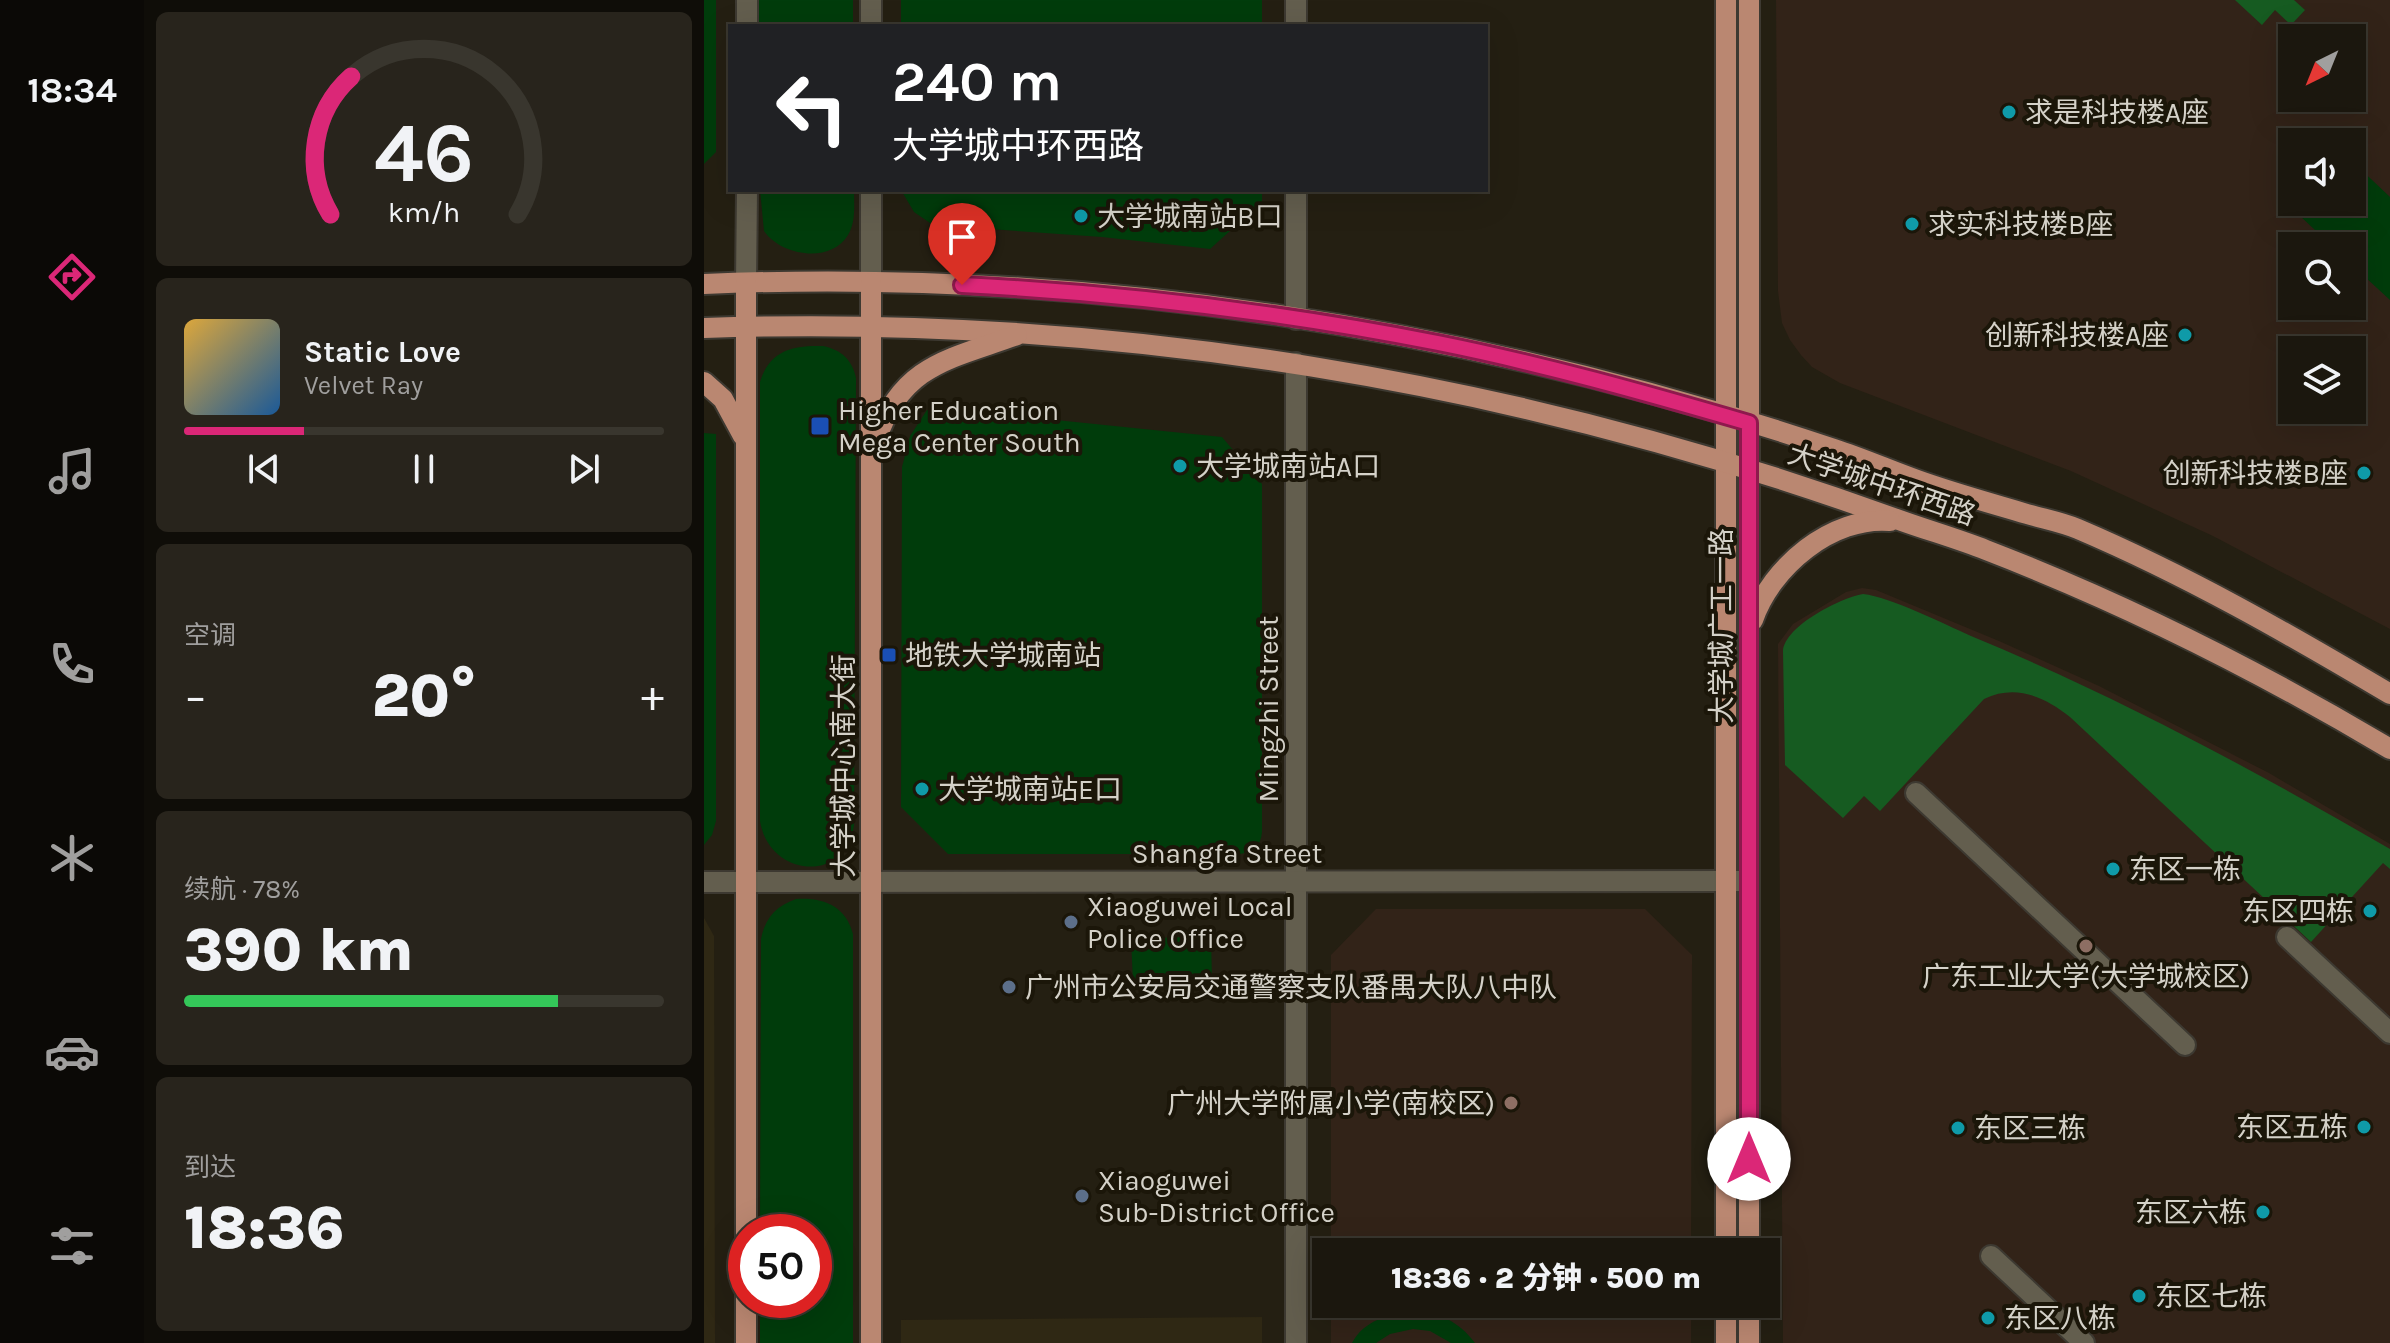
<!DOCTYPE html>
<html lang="zh">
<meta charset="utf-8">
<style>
:root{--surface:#1b170e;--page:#28241c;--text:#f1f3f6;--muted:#a09f9e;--line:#39362e;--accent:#db2777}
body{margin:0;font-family:Karla,"Noto Sans SC",sans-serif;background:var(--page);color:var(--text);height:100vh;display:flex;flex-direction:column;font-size:30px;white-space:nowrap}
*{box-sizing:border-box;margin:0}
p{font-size:26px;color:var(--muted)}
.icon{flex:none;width:44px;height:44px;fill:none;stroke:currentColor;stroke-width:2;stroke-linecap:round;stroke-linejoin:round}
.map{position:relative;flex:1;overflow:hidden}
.side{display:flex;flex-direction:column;gap:12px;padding:12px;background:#0f0d08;width:560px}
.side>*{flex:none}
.guide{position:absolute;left:24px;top:24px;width:760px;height:168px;border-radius:0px;box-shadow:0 8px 32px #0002,0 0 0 2px var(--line);background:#202124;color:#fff;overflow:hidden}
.needle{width:52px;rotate:223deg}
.controls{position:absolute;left:1574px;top:24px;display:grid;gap:16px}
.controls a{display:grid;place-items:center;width:88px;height:88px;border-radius:0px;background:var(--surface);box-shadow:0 8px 32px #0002,0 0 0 2px var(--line);font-size:40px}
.speed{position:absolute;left:24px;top:1214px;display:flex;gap:16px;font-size:40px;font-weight:700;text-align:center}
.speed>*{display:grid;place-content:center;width:104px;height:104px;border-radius:50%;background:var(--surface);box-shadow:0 8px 32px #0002,0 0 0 2px var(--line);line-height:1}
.speed .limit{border:12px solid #d22;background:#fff;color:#111}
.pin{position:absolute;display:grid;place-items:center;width:68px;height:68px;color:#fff;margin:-82px -34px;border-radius:50% 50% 50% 0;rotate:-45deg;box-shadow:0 0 8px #0007}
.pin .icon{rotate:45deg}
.me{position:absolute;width:88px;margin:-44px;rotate:0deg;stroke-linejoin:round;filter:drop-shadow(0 0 6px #0008)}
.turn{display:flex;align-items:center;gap:28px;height:168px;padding:0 32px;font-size:36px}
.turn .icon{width:104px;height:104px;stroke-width:2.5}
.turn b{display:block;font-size:56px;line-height:68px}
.big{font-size:60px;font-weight:800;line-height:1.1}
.side .card{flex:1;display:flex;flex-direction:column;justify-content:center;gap:12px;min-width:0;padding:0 28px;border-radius:12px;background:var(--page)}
.side .dial{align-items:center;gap:0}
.dial svg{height:208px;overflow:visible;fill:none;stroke:var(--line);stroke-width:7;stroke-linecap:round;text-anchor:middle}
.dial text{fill:var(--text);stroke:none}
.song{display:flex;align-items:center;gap:24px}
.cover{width:96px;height:96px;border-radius:12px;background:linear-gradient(135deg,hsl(40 70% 55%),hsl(210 70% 35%))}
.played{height:8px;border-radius:4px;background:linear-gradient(90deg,var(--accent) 25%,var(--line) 25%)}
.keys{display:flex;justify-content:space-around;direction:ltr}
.heat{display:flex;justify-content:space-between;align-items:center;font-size:44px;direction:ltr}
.charge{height:12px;border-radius:6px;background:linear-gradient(90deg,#34c759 78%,var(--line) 0)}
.trip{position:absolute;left:608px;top:1238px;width:468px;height:80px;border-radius:0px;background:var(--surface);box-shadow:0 8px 32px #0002,0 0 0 2px var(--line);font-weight:800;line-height:80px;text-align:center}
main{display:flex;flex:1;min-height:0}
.tab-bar{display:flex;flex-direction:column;width:144px;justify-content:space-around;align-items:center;background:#0b0906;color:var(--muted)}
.tab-bar .icon{width:56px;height:56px}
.tab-bar .current{color:var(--accent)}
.tab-bar b{font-size:36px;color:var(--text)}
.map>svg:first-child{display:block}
.built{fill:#2f2814}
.education{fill:#322318;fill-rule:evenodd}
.green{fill:#003c0b}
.forest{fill:#165b21}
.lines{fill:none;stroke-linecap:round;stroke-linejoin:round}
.minor-casing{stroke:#3d3931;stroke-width:24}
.major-casing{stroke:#3d3931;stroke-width:24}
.minor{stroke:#635e4e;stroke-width:20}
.major{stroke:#ba8771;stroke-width:20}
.route-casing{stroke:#8e194d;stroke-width:20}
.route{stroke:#db2777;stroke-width:14}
.culture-dot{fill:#0f9aa8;stroke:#1b1609;stroke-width:3}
.transit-dot{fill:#1a4fb4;stroke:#1b1609;stroke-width:3}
.service-dot{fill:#5c6f8a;stroke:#1b1609;stroke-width:3}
.education-dot{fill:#8d6e63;stroke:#1b1609;stroke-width:3}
.labels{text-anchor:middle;stroke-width:8;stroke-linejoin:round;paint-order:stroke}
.poi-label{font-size:28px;fill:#d4d1c8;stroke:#1b1609;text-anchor:start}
.street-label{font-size:28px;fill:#d4d1c8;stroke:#1b1609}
</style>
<main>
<nav class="tab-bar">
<b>18:34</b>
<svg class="icon current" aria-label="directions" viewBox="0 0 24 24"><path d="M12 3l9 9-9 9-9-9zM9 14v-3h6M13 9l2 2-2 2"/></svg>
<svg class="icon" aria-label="music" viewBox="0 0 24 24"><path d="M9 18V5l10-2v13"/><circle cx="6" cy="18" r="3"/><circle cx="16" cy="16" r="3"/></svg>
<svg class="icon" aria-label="phone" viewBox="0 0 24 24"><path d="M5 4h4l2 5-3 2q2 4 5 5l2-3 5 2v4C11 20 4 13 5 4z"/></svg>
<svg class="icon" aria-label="climate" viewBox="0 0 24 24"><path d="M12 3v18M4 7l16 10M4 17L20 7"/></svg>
<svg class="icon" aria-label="car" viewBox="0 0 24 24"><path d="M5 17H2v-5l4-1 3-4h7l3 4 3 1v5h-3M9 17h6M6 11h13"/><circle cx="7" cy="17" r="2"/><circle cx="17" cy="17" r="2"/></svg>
<svg class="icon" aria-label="filters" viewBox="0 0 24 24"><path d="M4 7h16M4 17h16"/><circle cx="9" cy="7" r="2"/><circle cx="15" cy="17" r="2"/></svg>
</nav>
<section class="side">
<div class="card dial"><svg viewBox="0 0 100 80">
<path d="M14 69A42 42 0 1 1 86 69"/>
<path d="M14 69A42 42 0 0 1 22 16" stroke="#db2777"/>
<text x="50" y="56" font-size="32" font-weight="700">46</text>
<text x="50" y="72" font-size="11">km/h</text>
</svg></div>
<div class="card">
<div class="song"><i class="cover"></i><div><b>Static Love</b><p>Velvet Ray</p></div></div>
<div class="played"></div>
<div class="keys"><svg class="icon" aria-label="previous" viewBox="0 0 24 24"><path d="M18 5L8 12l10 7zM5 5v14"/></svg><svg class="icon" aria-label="pause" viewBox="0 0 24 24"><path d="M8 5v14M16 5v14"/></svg><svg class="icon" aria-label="next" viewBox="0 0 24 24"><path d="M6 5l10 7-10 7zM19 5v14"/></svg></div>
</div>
<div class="card"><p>空调</p>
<div class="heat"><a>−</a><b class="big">20°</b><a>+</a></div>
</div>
<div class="card"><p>续航 · 78%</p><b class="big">390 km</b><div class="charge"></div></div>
<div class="card"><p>到达</p><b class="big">18:36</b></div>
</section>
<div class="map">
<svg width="1686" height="1343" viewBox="0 0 1686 1343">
<rect width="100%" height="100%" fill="#241f12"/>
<!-- built -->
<g class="built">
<path d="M0,918l10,18 1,407h-11z"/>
<path d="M558,1317v26h-361v-23z"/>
</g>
<!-- education -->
<g class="education">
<path d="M1072,0h614v629l-177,-93 -142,-65 -231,-88 -28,-16 -11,-12 -11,-15 -8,-17 -4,-32zM1588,38h60v60h-60zM1588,142h60v60h-60zM1588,246h60v60h-60zM1588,350h60v60h-60z"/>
<path d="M1158,588l14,2 123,51 100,45 170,87 121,71v499h-607l-5,-699 15,-20 53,-32z"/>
<path d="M672,909h269l47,46 -1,297h-360v-297z"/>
<rect x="627" y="1304" width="360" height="39"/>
</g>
<!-- green -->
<g class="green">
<path d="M0,0h12v152l-12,12z"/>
<rect x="55" y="0" width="94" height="26"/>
<rect x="197" y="0" width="361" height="26"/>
<path d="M1648,161l38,36v103l-38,-35v-19h-20l-49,-46 9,-10v12h60z"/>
<path d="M56,190h94c0,15 2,32 -6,45 -17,29 -67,21 -84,-4z"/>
<path d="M197,190h361v12l-52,47 -108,-12 -169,-12 -19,-13z"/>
<path d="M119,346c19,4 29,14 33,32l-2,447c-7,59 -85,53 -94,-4v-439c9,-32 34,-37 63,-36z"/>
<path d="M223,410l119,9 176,18 40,47v348c-1,14 -9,20 -22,22h-292l-47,-47 1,-340 8,-31z"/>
<path d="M0,433l12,1v387l-4,14 -8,10z"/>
<path d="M92,899c27,-2 50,7 57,35v409h-93v-43h54v-68h-54l1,-293c4,-21 15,-33 35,-40z"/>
<path d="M507,936l1,44 -79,2 -2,-43z"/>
<path d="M708,1309c27,4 47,12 63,34h-24l-21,-12 -17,-2 -23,5 -14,9h-24c12,-23 37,-28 60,-34z"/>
</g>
<!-- forest -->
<g class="forest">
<path d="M1531,0h59l11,10 -14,15 -16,-15 -13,15z"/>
<path d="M1159,594c28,3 81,30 108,42 145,60 283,134 419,213v20l-7,-6 -72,79 -241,-225c-26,-21 -55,-33 -86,-18l-104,112 -16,-15 -21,22 -58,-53 -2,-114c2,-25 57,-53 80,-57z"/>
</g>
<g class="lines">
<defs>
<g id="minor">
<path d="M592,0v26"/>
<path d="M43,26v-26"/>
<path d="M167,26v-26"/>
<path d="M592,190v129"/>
<path d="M42,283l1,-93"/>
<path d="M167,283v-93"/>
<path d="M592,363v980"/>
<path d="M1212,793l269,252"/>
<path d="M0,882l1040,-1"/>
<path d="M1583,937l103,96"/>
<path d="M1287,1256l93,87"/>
</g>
<g id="major">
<path d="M1022,0v1252"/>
<path d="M1045,0v1252"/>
<path d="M0,284c381,-16 769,43 1130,165 28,9 55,21 83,31 36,13 73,23 110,34 17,5 34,8 51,15 108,46 211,105 312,165"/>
<path d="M0,328c408,-14 815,53 1198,193 28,10 56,18 84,29 140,54 275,122 404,199"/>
<path d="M0,382l19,17 20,37"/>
<path d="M173,438c25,-74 74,-79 140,-103"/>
<path d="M1049,620c18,-53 79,-104 137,-99"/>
<path d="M1022,1304v39"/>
<path d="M1045,1304v39"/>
<path d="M42,1343v-1060"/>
<path d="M167,1343v-1060"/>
</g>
</defs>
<!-- minor casing -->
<use href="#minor" class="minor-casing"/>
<!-- major casing -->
<use href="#major" class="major-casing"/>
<!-- minor -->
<use href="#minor" class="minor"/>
<!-- major -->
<use href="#major" class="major"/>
</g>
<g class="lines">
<defs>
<path id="route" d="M258,285c160,8 319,27 476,58 105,21 208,50 311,80v736"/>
</defs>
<!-- route casing -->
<use href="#route" class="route-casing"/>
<!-- route -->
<use href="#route" class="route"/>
</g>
<!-- markers -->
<g class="culture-dot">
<circle cx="1305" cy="112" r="8"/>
<circle cx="377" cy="216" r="8"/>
<circle cx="1208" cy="224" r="8"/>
<circle cx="1481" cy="335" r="8"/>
<circle cx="476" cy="466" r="8"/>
<circle cx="1660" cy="473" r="8"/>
<circle cx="218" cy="789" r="8"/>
<circle cx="1409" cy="869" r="8"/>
<circle cx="1666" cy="911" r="8"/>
<circle cx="1660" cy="1127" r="8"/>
<circle cx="1254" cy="1128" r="8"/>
<circle cx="1559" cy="1212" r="8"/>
<circle cx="1435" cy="1296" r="8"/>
<circle cx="1284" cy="1318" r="8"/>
</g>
<g class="transit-dot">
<rect x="106" y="416" width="20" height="20" rx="4"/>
<rect x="177" y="647" width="16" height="16" rx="4"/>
</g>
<g class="service-dot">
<circle cx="367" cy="922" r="8"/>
<circle cx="305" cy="987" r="8"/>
<circle cx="378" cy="1196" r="8"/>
</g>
<g class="education-dot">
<circle cx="1382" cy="946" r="8"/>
<circle cx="807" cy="1103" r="8"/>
</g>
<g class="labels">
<!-- poi labels -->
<g class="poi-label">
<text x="1321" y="122">求是科技楼A座</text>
<text x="393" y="226">大学城南站B口</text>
<text x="1224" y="234">求实科技楼B座</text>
<text x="1465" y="345" text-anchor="end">创新科技楼A座</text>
<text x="134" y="420">Higher Education<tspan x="134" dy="32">Mega Center South</tspan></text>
<text x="492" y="476">大学城南站A口</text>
<text x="1644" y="483" text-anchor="end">创新科技楼B座</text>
<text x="201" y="665">地铁大学城南站</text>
<text x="234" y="799">大学城南站E口</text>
<text x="1425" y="879">东区一栋</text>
<text x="383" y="916">Xiaoguwei Local<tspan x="383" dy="32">Police Office</tspan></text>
<text x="1650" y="921" text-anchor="end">东区四栋</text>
<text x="1382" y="986" text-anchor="middle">广东工业大学(大学城校区)</text>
<text x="321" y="997">广州市公安局交通警察支队番禺大队八中队</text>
<text x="791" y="1113" text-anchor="end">广州大学附属小学(南校区)</text>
<text x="1644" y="1137" text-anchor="end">东区五栋</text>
<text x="1270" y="1138">东区三栋</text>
<text x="394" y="1190">Xiaoguwei<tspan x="394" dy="32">Sub-District Office</tspan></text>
<text x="1543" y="1222" text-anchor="end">东区六栋</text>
<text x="1451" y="1306">东区七栋</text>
<text x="1300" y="1328">东区八栋</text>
</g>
<!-- street labels -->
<g class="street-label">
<text transform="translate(1178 484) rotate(19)" y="10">大学城中环西路</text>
<text transform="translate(1017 626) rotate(-90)" y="10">大学城广工一路</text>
<text transform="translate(564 709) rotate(-90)" y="10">Mingzhi Street</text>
<text transform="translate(139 766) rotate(-90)" y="10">大学城中心南大街</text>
<text x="523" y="863">Shangfa Street</text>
</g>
</g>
</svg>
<div class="controls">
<a><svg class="needle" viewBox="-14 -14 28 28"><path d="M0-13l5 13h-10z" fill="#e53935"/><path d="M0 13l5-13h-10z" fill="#a09f9e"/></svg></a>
<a><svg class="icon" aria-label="sound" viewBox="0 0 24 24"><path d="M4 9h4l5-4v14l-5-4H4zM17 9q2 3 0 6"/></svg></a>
<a><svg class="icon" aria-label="search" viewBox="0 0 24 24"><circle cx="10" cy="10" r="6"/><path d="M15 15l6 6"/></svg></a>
<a><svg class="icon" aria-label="layers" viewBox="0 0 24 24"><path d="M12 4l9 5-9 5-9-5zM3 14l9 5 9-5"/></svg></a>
</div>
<div class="speed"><div class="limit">50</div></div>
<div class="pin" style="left:258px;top:285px;background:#d93025"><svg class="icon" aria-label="arrive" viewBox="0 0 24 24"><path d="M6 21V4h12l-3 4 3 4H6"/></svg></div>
<svg class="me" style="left:1045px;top:1159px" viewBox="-20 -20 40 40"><circle r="19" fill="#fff"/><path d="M0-13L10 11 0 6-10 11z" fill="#db2777"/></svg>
<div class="trip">18:36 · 2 分钟 · 500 m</div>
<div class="guide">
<div class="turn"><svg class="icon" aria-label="left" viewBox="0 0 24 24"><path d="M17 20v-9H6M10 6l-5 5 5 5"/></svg><div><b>240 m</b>大学城中环西路</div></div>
</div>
</div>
</main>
